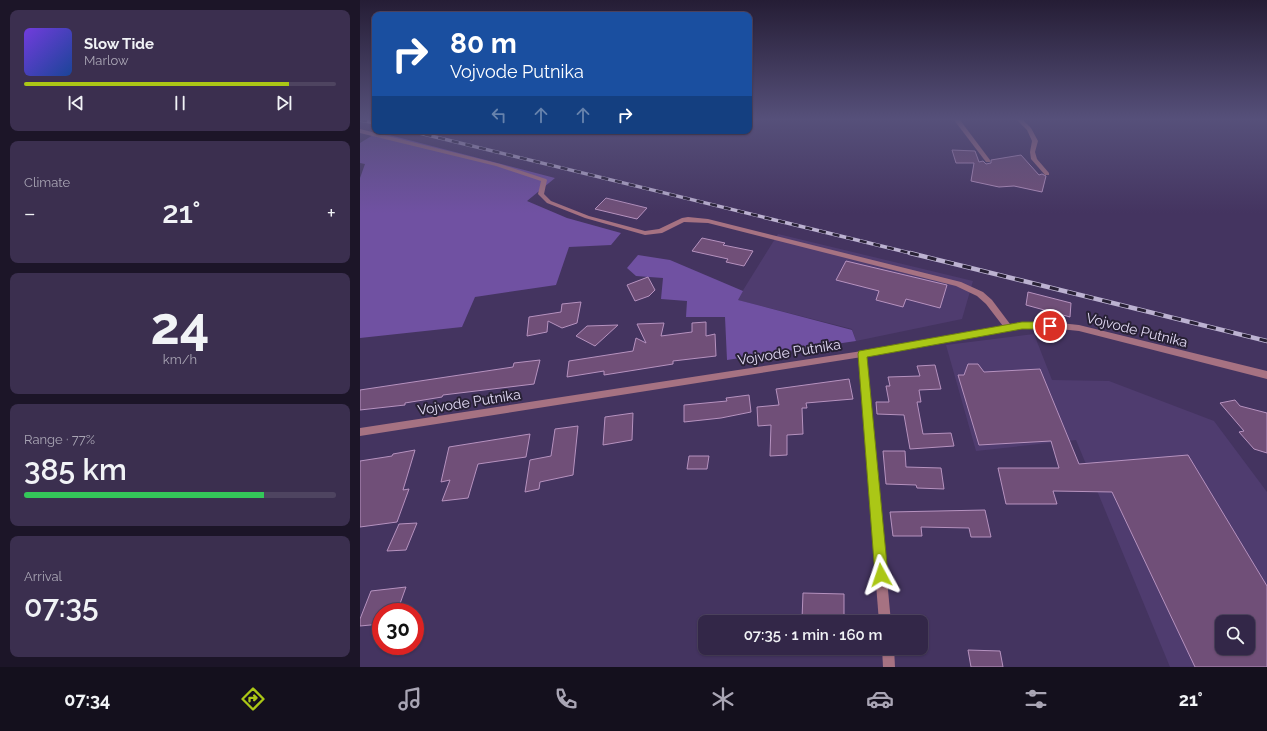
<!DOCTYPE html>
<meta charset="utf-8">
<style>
:root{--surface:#332748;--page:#3b2f4f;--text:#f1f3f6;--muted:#a9a5b4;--line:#4e4460;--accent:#abc716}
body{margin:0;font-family:Raleway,sans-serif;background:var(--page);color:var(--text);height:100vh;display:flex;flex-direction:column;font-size:15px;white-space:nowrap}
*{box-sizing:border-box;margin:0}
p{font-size:13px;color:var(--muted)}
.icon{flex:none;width:22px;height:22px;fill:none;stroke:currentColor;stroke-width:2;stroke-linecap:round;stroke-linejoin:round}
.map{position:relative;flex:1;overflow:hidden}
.sheet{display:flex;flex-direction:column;gap:10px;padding:10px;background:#1c1528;width:360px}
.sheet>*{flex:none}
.top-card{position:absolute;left:12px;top:12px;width:380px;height:122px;border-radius:8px;box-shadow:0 1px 3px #0004,0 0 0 1px var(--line);background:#1a4fa0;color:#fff;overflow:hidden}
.tools{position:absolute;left:855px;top:615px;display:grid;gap:8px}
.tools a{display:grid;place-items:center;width:40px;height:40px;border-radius:8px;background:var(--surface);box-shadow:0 1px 3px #0004,0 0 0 1px var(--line);font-size:20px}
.speed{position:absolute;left:12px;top:603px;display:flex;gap:8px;font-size:20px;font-weight:700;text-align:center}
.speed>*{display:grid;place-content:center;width:52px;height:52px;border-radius:50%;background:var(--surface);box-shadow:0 1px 3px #0004,0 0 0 1px var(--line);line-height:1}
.speed .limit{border:6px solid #d22;background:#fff;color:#111}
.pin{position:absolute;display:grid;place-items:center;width:34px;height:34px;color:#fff;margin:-17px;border:2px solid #fff;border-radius:50%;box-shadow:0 1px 4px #0007}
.me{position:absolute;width:44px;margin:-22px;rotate:355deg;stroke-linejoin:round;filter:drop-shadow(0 0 3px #0008)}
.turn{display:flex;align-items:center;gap:14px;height:84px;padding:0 12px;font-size:18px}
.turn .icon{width:52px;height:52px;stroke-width:2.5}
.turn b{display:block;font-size:28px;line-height:34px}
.lanes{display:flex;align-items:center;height:38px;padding:0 12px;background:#0003;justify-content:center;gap:20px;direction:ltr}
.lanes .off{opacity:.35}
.big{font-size:30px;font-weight:600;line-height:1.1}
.sheet .widget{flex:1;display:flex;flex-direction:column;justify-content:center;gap:6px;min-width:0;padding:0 14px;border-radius:8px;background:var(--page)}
.sheet .dial{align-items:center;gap:0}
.dial b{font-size:52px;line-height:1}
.song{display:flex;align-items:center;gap:12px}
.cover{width:48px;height:48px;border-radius:6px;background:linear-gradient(135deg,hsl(260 70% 55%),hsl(220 70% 35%))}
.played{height:4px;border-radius:2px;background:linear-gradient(90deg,var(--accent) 85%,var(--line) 85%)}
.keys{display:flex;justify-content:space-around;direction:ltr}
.heat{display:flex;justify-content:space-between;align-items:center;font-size:22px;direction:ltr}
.charge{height:6px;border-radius:3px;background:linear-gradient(90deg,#34c759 77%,var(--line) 0)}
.trip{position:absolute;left:338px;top:615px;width:230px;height:40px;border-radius:8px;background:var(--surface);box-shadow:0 1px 3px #0004,0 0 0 1px var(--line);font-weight:600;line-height:40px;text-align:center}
.dock{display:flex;height:64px;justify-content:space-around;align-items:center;background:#14101d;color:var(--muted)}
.dock .icon{width:28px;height:28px}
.dock .selected{color:var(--accent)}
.dock b{font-size:18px;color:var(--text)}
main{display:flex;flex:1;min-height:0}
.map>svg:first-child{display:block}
.built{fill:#4f3c6f;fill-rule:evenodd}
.green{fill:#7051a2}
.building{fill:#704f78;stroke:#b692bf;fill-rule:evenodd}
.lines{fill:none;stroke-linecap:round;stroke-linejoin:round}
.service{fill:#a67282;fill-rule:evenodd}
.minor{fill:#a67282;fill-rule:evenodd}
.tertiary{fill:#a67282;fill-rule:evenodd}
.rail-far1-casing{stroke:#bcb2d1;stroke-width:3.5}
.rail-casing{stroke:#bcb2d1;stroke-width:4.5}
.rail-far1{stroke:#282135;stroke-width:2.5;stroke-dasharray:7;stroke-linecap:butt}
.rail{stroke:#282135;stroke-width:3;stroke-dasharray:9;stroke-linecap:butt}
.route{fill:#abc716;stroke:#6f810e}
.labels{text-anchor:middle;stroke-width:4;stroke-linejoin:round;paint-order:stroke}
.street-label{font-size:14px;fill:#e2daf5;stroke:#282135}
</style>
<main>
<section class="sheet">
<div class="widget">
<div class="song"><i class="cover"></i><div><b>Slow Tide</b><p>Marlow</p></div></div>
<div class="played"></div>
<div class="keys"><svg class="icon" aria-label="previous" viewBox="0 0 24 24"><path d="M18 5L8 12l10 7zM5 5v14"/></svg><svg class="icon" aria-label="pause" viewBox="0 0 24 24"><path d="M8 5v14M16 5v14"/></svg><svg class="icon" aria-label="next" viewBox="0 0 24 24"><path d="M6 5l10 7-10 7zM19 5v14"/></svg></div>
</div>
<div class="widget"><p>Climate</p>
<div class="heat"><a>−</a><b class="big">21°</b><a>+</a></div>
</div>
<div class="widget dial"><b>24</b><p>km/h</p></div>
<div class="widget"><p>Range · 77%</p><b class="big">385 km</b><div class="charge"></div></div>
<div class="widget"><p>Arrival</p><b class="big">07:35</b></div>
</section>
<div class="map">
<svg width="907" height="667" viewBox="0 0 907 667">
<rect width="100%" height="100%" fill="#443460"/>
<!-- built -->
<g class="built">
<path d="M418,234l195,47 -11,38 -106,22 -4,-12 -115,-29z"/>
<path d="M674,334l18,46 57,1 105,40 53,71v175h-97l-94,-227 -100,11 -30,-106zM862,622h26v26h-26z"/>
</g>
<!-- green -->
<g class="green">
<path d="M18,132l177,46 -28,23 40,17 54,15 -10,12 -42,2 -13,38 -81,12 -13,30 -102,11v-160l5,-14 -5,-1v-20z"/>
<path d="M278,255l32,5 73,31 -5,9 114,30 4,11 -129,19 -2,-43h-39l1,-16 -26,-2 2,-21 -27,-2 -9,-8z"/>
</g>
<!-- building -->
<g class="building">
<path d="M592,150l23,1 4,11 4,-1 3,3 5,-1v-3l30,-5 18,20 3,-1 4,2 -4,16 -28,-6 -15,1 -28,-6 3,-18h-18z"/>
<path d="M246,198l41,10 -10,11 -42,-10z"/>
<path d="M342,238l23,5 -2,2 30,6 -9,15 -18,-4 2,-3 -36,-8z"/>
<path d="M486,261l101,24 -7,23 -34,-9 -3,8 -27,-7 3,-9 -43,-11z"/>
<path d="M288,277l7,13 -6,6 -14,5 -8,-16z"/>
<path d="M668,292l43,11 -1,14 -44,-12z"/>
<path d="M221,302l-4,21 -15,5 -14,-7 -1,11 -20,4 2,-19 32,-5 1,-8z"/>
<path d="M346,322v14l9,-2 1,22 -43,5v3l-69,11v-4l-37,6 2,-16 64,-10 3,-13 10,5 -9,-19 27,-1 -3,13 31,-4v-9z"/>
<path d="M258,325l-23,21 -19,-10 11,-10z"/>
<path d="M180,360l-6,24 -91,11 -1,2 -37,6v2l-45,5v-20l153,-23 1,-4z"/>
<path d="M608,364h10l6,8 56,-3 39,95 109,-9 79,131v81h-72l-83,-175 -59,-1 4,13h-51l-8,-36h61l-8,-27 -72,4 -21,-70h6zM862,622h26v26h-26z"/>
<path d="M575,365l6,24 -22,1 2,12h-4l6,32 28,-1 3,13 -44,3 -6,-34 -27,-1 -1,-12h13l-3,-16h4l-2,-9 32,-1 -3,-10z"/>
<path d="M489,379l4,20 -47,4 1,5h-5l1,26 -16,1v20l-17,1 1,-31 -13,1 -1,-19 22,-2 -3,-16z"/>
<path d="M389,395l2,17 -30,6 -37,4v-17l43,-4 -1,-3z"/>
<path d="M875,400l5,6 27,7v40l-13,-4 -15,-17 5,-1 -24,-28z"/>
<path d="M273,413l-1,27 -29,5 2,-28z"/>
<path d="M218,426l-5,49 -33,7 -1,7 -14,3 5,-32 21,-4 4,-27z"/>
<path d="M170,434l-4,23 -48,7 -10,34 -26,3 8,-21 -9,2 8,-35z"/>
<path d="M55,450l-12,40 6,-1 -12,33 -37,5v-66l32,-5 1,-2z"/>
<path d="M523,451h22l1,16 35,1 3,21 -27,-1 -1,-3 -30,-1z"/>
<path d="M329,456h20l-2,13h-20z"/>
<path d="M625,510l6,27h-20l-2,-9 -48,-1 1,9h-29l-3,-24z"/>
<path d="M57,523l-11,27 -19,1 12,-27z"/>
<path d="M46,587l-9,25h-16v12l-21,2v-7l11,-28z"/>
<path d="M443,593l41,1v26l-42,-1z"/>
<path d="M608,650l32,1 3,16h-32z"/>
</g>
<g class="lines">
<!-- service -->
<g class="service">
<path d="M594,120h6l30,40v2h-4z"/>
<path d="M657,120h6l8,8 7,13 -3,11 2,7 12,14v2h-4l-14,-16 -1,-7 2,-11 -5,-11z"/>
<path d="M0,129l140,35 46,15 1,1 -3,14 7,7 38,15 56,15 14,-2 23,-11 6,-1 20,2 253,63 22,10 9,8 21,28 -1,2h-6l-20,-26 -9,-8 -21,-10 -248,-63 -24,-1 -22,11 -17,2 -60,-17 -38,-15 -9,-9 3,-13 -45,-15 -136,-33z"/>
</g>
<!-- minor -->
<g class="minor">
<path d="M502,351l3,1 1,2 25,268h-12l-21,-268 1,-2z"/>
<path d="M522,648h12l1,19h-12z"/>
</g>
<!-- tertiary -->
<path class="tertiary" d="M662,322h28l29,3 188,46v8l-188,-48 -29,-3h-28l-160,29 -502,79v-8l502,-77z"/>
<defs>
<g id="rail-far1">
<path d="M0,120l15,3"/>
<path d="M51,131l503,123"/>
</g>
<path id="rail" d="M550,253l357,88"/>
</defs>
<!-- rail-far1 casing -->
<use href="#rail-far1" class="rail-far1-casing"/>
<!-- rail casing -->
<use href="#rail" class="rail-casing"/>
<!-- rail-far1 -->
<use href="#rail-far1" class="rail-far1"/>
<!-- rail -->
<use href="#rail" class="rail"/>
</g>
<!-- sky -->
<linearGradient id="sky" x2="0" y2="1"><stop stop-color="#251d35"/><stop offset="0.56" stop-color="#56507a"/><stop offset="1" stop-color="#56507a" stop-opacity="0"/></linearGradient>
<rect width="907" height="213" fill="url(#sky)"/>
<!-- route -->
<path class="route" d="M662,322h28l5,4 -5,3h-28l-155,28 21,218 -2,4 -5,2 -4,-2 -2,-4 -17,-221 1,-3z"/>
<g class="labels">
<!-- street labels -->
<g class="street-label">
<text transform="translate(777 330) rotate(14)" y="5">Vojvode Putnika</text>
<text transform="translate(429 352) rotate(-9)" y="5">Vojvode Putnika</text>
<text transform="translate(109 402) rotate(-9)" y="5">Vojvode Putnika</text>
</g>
</g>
</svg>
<div class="tools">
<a><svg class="icon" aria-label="search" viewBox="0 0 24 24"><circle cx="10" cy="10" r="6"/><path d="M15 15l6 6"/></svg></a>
</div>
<div class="speed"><div class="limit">30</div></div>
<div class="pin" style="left:690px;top:326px;background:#d93025"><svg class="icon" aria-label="arrive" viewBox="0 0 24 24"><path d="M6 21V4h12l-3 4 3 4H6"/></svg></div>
<svg class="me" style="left:521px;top:575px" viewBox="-20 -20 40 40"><path d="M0-17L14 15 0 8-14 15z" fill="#abc716" stroke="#fff" stroke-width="4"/></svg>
<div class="trip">07:35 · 1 min · 160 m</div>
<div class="top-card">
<div class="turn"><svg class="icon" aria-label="right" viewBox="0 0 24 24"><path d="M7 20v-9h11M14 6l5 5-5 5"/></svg><div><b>80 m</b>Vojvode Putnika</div></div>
<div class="lanes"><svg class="icon off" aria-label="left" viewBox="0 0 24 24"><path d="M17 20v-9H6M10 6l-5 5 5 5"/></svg><svg class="icon off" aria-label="ahead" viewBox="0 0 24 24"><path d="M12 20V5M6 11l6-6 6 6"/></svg><svg class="icon off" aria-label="ahead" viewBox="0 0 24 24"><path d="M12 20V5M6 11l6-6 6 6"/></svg><svg class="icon" aria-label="right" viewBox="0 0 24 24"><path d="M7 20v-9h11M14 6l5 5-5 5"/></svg></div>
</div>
</div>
</main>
<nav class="dock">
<b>07:34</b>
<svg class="icon selected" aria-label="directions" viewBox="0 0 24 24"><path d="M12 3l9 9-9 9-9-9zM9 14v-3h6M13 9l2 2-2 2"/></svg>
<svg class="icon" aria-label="music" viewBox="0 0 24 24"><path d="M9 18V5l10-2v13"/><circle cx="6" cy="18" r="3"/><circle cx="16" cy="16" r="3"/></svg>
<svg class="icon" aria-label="phone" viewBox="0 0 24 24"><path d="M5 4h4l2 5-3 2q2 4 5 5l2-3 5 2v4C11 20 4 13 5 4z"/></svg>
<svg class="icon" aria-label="climate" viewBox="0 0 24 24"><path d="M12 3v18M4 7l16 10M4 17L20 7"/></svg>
<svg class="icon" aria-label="car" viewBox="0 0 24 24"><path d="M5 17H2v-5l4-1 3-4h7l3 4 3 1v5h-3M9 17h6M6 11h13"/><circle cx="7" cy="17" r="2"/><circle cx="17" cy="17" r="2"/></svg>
<svg class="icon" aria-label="filters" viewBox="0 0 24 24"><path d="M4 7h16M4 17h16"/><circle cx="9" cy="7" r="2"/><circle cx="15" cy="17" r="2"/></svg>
<b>21°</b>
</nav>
